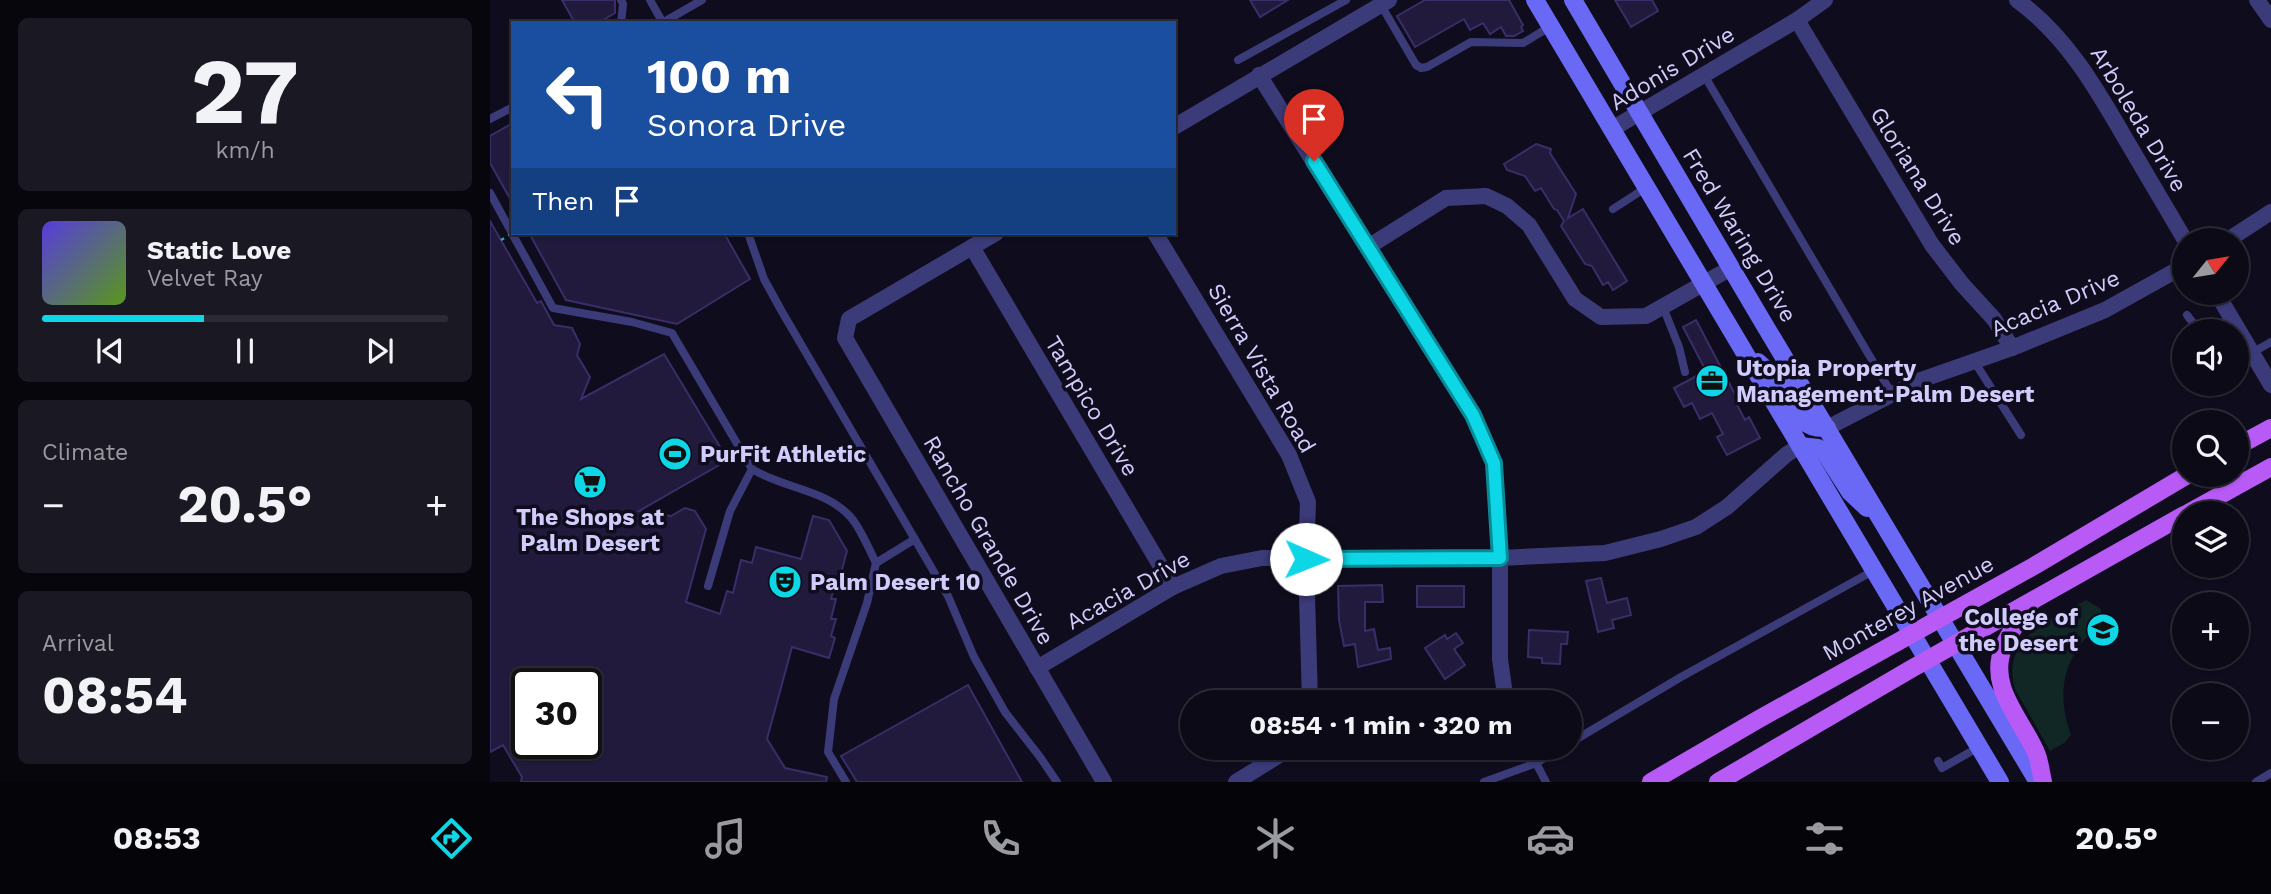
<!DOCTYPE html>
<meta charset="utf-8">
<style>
:root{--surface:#0b0a16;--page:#191823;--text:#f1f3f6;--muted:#9a9aa1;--line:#2b2b35;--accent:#0dd6e7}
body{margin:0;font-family:"Work Sans",sans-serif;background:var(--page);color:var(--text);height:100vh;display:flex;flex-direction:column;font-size:26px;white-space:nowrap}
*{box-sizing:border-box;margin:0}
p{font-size:23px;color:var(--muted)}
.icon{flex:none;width:38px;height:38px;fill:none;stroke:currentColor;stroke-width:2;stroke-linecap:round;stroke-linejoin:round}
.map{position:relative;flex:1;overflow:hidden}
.side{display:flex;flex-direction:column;gap:18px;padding:18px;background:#06060c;width:490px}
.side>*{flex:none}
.hud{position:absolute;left:21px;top:21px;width:665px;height:214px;border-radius:0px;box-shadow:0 2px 5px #0004,0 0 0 2px var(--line);background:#1a4fa0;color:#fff;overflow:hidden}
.needle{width:46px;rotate:60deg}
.buttons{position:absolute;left:1682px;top:228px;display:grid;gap:14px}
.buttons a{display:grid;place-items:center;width:77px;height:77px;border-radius:50%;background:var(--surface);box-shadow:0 2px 5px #0004,0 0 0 2px var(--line);font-size:35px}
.speed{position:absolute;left:21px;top:668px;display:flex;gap:14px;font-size:35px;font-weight:700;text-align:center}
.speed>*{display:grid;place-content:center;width:91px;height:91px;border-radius:50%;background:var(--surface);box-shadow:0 2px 5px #0004,0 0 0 2px var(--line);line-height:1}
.speed .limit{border:4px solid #111;border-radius:10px;background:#fff;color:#111}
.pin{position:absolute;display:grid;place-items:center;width:60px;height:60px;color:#fff;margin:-72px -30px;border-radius:50% 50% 50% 0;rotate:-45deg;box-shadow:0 0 7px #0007}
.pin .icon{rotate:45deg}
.me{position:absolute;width:77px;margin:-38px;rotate:91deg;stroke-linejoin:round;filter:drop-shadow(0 0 5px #0008)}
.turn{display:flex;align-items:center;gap:24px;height:147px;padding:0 21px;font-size:32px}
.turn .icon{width:91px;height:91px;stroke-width:2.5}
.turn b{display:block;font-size:49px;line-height:60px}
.then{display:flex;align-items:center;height:66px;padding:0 21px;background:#0003;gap:14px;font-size:26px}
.big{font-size:52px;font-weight:700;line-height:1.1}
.side .tile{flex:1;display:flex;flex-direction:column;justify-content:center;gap:10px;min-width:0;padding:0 24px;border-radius:10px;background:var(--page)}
.side .dial{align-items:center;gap:0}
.dial b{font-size:91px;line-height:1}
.song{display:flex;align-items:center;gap:21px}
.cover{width:84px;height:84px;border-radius:10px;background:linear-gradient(135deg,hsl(250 70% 55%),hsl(90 70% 35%))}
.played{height:7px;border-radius:4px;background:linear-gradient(90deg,var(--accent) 40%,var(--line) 40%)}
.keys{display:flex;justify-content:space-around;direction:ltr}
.heat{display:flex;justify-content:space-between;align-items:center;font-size:38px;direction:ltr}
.trip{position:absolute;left:690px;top:690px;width:402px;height:70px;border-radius:35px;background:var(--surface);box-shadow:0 2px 5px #0004,0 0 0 2px var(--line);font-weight:700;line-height:70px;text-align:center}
.dock{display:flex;height:112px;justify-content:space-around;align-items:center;background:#040409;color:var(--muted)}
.dock .icon{width:49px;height:49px}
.dock .active{color:var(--accent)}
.dock b{font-size:32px;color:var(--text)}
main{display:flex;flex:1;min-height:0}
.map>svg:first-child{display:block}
.green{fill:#102726}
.building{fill:#211a3d;stroke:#382e68;stroke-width:2;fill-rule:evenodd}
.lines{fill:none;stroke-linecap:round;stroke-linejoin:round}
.lane{stroke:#3c3b7a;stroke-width:8}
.street{stroke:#3c3b7a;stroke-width:16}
.secondary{stroke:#6969f6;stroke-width:18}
.primary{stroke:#b85af6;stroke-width:18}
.path-bridge{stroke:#34a99f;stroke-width:2.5;stroke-dasharray:3.5 5;stroke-linecap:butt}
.route-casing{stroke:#088b96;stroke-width:18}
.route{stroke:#0dd6e7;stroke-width:12}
.labels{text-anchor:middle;stroke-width:7;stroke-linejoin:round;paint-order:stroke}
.street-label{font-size:23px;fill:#d1ccfc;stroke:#0f0d1d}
.poi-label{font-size:23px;font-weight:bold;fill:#d1ccfc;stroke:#0f0d1d;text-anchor:start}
</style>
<main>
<section class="side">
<div class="tile dial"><b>27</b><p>km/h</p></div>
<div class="tile">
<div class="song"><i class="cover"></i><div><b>Static Love</b><p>Velvet Ray</p></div></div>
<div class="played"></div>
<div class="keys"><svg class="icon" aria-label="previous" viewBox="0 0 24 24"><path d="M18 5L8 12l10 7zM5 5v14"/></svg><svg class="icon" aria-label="pause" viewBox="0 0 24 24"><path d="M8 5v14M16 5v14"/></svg><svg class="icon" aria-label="next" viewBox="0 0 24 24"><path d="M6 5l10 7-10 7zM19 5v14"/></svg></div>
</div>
<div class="tile"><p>Climate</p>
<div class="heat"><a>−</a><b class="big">20.5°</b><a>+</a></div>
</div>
<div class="tile"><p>Arrival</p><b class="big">08:54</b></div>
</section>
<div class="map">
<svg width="1781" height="782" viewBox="0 0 1781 782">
<rect width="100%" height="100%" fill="#0f0d1d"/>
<!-- green -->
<path class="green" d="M1596,600l15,9v15c-37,29 -46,67 -30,111l-7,8 -14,8 -35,-62c-15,-51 35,-69 71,-89z"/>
<!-- building -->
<g class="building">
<path d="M72,0h53v13l-17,10h-23z"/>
<path d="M760,0h38l-28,17z"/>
<path d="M935,0h84l14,25 -2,2 2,4 -9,5h-8l-5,-9 -11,7 -7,-11 -13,7 -6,-11 -49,28 -18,-31z"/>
<path d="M1125,0h37l6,11 -27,16z"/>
<path d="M23,123v81l-23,-41v-27z"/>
<path d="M1046,144l15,5 -1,4 26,41 -8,24 15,-9 44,72 -14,9 -5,-8 -5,3 -11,-19 -7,-2 -24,-38 3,-5 -7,-11 -3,-1 -13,-21 -6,3 -10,-15 -18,-6 -3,-6z"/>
<path d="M0,221l47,82 4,-2 13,24 18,3 8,16 -3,11 13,22 -9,22 83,-45 64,106 -89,51 32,5 14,-8 10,3 11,18 -20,73 34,12 7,-23 6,2 8,-33 11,3 4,-16 45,12 12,-43 16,4 18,31 -6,22h-3l-7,26h5l-5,20h5l-5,17 4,2 -6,20 -37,-11 -25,92 18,29 42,9 -1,5h-305l1,-5 -19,-32 -13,7zM37,684h59v60h-59z"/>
<path d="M39,233h195l26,46 -73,45 -111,-24z"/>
<path d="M1206,320l42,80 -3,1 10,19 4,-3 11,21 -33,17 -10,-18 6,-3 -11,-21 -12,6 -8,-16 -8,4 -10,-19 32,-17 -23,-44z"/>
<path d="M1111,578l6,25 20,-5 4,17 -19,5 2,8 -16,4 -12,-51z"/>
<path d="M892,585l1,17h-18v29l9,-2 4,21 12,-2 1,11 -33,8 -3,-23 -11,2 -5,-26 -1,-34z"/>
<rect x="927" y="586" width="47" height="21"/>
<path d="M1039,630l39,2 -1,12h-6l-1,20 -18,-1v-5l-14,-1z"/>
<path d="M966,633l7,10 -9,6 11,16 -20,14 -20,-31 20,-13 2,4z"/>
<path d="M478,685l54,97h-165l-16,-26z"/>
</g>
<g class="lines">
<!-- lane -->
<g class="lane">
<path d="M131,0l2,4 -2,19"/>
<path d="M160,0l13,23"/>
<path d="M891,5l35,60 5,3 6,-1 44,-25 52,1 28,-17"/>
<path d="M172,23l40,-23"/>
<path d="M748,60l108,-60"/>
<path d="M1214,75l188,319"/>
<path d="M0,119l23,-12"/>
<path d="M0,193l63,115 79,14 40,11 80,136c31,20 77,20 101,51 9,12 16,29 23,43l-9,40 -33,96 -6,53 18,30"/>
<path d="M1123,209l34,-22"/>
<path d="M258,233l16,46 17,31 167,286 26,61 31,55 35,45 17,25"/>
<path d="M1173,307l16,40 6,25"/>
<path d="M1697,315l12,16"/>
<path d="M1718,331l23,-13"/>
<path d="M1762,353l19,-11"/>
<path d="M1484,361l47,74"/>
<path d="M386,563l39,-24"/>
<path d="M218,586l22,-75 22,-42"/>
<path d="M1080,743l111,-66 192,-106"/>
<path d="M1448,761l4,7 37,-21"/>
<path d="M1046,763l10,19"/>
<path d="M994,782l52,-19 27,-16"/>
<path d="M1766,782l15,-9"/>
</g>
<!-- street -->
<g class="street">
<path d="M1527,0c49,36 78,86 108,138 20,34 40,68 60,102"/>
<path d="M1767,0l14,20"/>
<path d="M1307,20l135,225 30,39 32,35 18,29"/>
<path d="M769,75l214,340 21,48 6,95v101l6,43"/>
<path d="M684,127l215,-127"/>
<path d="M1122,129l185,-109 28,-20"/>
<path d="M506,233l-147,86 -4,19 259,444"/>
<path d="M665,233l134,222 19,47 -2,57 4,143"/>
<path d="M1738,240l43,-28"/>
<path d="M482,247l201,340"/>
<path d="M878,247l78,-49 40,-2 21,10 22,19 46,74 26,18 45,-1 85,-48"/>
<path d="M1726,292l55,93"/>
<path d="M1337,428l91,-47 94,-33 93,-38 79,-44"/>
<path d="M547,668l136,-81 48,-21 41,-8h238l105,-5 56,-14 35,-12 31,-20 60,-53 13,-8"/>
<path d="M746,782l45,-28 4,-7"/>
</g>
<!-- secondary -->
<g class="secondary">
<path d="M1045,0l465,782"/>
<path d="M1083,0l191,324 274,458"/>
<path d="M1268,362c6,6 12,10 17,16 18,21 18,52 52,50"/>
<path d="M1310,446l18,2 7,5 25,39 17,16"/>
</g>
<!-- primary -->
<g class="primary">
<path d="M1746,447l35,-19"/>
<path d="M1698,513l83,-46"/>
<path d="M1540,604c-9,13 -20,27 -26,42 -18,41 19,74 33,109 3,8 4,18 6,27"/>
<path d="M1161,782l108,-63 275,-153 155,-92"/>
<path d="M1228,782l193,-113 273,-154"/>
</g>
<!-- path-bridge -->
<path class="path-bridge" d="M11,240l12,-7"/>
</g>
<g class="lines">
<defs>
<path id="route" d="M816,559l194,-1 -6,-95 -21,-48 -159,-254"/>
</defs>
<!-- route casing -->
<use href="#route" class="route-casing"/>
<!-- route -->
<use href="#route" class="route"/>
</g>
<!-- icons -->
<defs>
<symbol id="office-disc" viewBox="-11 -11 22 22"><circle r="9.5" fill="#0dd6e7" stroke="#0f0d1d"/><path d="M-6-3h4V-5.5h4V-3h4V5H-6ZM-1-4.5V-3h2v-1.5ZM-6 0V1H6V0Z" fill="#111"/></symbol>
<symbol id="stadium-disc" viewBox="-11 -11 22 22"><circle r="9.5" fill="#0dd6e7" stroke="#0f0d1d"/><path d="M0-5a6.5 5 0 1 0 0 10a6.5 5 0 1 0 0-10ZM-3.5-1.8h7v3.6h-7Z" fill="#111"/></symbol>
<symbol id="supermarket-disc" viewBox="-11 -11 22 22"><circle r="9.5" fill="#0dd6e7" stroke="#0f0d1d"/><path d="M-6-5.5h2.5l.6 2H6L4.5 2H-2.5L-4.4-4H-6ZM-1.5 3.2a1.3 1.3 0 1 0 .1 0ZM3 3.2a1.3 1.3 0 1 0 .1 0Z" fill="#111"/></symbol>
<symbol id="theatre-disc" viewBox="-11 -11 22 22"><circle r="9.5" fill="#0dd6e7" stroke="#0f0d1d"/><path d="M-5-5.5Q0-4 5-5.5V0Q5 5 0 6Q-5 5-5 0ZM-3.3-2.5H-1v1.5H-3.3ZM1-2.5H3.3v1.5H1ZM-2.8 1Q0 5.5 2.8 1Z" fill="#111"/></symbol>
<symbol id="university-disc" viewBox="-11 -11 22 22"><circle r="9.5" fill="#0dd6e7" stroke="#0f0d1d"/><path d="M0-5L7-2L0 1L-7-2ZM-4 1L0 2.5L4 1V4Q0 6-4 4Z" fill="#111"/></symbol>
</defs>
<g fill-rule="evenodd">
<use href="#office-disc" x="1203" y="362" width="38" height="38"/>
<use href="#stadium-disc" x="166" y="435" width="38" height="38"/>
<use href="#supermarket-disc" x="81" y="463" width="38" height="38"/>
<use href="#theatre-disc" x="276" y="563" width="38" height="38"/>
<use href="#university-disc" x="1594" y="611" width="38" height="38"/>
</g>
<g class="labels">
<!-- street labels -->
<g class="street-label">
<text transform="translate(1182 68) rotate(-31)" y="8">Adonis Drive</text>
<text transform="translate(1649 119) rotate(59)" y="8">Arboleda Drive</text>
<text transform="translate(1428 176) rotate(58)" y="8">Gloriana Drive</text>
<text transform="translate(1250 235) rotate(59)" y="8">Fred Waring Drive</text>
<text transform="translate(1565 303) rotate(-23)" y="8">Acacia Drive</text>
<text transform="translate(772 368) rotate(60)" y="8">Sierra Vista Road</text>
<text transform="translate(602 406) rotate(59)" y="8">Tampico Drive</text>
<text transform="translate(499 540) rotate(60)" y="8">Rancho Grande Drive</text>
<text transform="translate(638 590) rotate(-29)" y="8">Acacia Drive</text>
<text transform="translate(1418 608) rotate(-29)" y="8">Monterey Avenue</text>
</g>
<!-- poi labels -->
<g class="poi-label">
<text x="1246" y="376">Utopia Property<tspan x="1246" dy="26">Management-Palm Desert</tspan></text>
<text x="210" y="462">PurFit Athletic</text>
<text x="100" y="525" text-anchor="middle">The Shops at<tspan x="100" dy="26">Palm Desert</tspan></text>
<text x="320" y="590">Palm Desert 10</text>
<text x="1588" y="625" text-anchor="end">College of<tspan x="1588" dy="26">the Desert</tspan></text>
</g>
</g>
</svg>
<div class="buttons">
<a><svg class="needle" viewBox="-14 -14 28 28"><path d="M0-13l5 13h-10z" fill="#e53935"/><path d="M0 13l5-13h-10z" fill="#9a9aa1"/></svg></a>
<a><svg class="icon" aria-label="sound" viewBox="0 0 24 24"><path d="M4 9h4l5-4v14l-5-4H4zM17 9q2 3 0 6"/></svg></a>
<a><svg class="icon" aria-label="search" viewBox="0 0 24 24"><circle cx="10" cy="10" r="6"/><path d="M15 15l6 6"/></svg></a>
<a><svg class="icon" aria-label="layers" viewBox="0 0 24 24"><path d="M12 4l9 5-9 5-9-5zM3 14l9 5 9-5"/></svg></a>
<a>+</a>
<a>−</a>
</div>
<div class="speed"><div class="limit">30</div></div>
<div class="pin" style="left:824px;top:161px;background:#d93025"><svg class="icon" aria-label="arrive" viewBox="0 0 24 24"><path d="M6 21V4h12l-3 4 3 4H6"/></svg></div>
<svg class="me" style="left:816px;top:559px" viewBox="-20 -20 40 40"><circle r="19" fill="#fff"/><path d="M0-13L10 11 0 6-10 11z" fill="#0dd6e7"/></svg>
<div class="trip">08:54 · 1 min · 320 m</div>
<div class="hud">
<div class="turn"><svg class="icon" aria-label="left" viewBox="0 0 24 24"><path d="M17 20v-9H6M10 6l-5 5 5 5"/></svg><div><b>100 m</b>Sonora Drive</div></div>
<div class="then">Then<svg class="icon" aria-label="arrive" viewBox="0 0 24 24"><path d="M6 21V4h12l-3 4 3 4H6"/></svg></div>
</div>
</div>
</main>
<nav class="dock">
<b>08:53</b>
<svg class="icon active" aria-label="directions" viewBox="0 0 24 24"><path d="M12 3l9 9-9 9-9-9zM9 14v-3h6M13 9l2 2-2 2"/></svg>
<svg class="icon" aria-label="music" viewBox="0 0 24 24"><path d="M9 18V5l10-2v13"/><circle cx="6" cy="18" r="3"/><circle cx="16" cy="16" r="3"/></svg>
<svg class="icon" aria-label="phone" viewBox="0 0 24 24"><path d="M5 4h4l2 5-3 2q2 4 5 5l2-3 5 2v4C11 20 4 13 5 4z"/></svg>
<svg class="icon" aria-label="climate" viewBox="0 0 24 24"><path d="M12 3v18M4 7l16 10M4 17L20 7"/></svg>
<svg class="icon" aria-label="car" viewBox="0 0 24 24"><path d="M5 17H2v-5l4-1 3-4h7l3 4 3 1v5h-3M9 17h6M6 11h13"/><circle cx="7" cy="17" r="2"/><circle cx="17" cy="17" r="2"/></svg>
<svg class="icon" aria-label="filters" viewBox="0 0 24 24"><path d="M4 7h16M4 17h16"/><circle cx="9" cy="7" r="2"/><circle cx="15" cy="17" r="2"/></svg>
<b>20.5°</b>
</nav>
